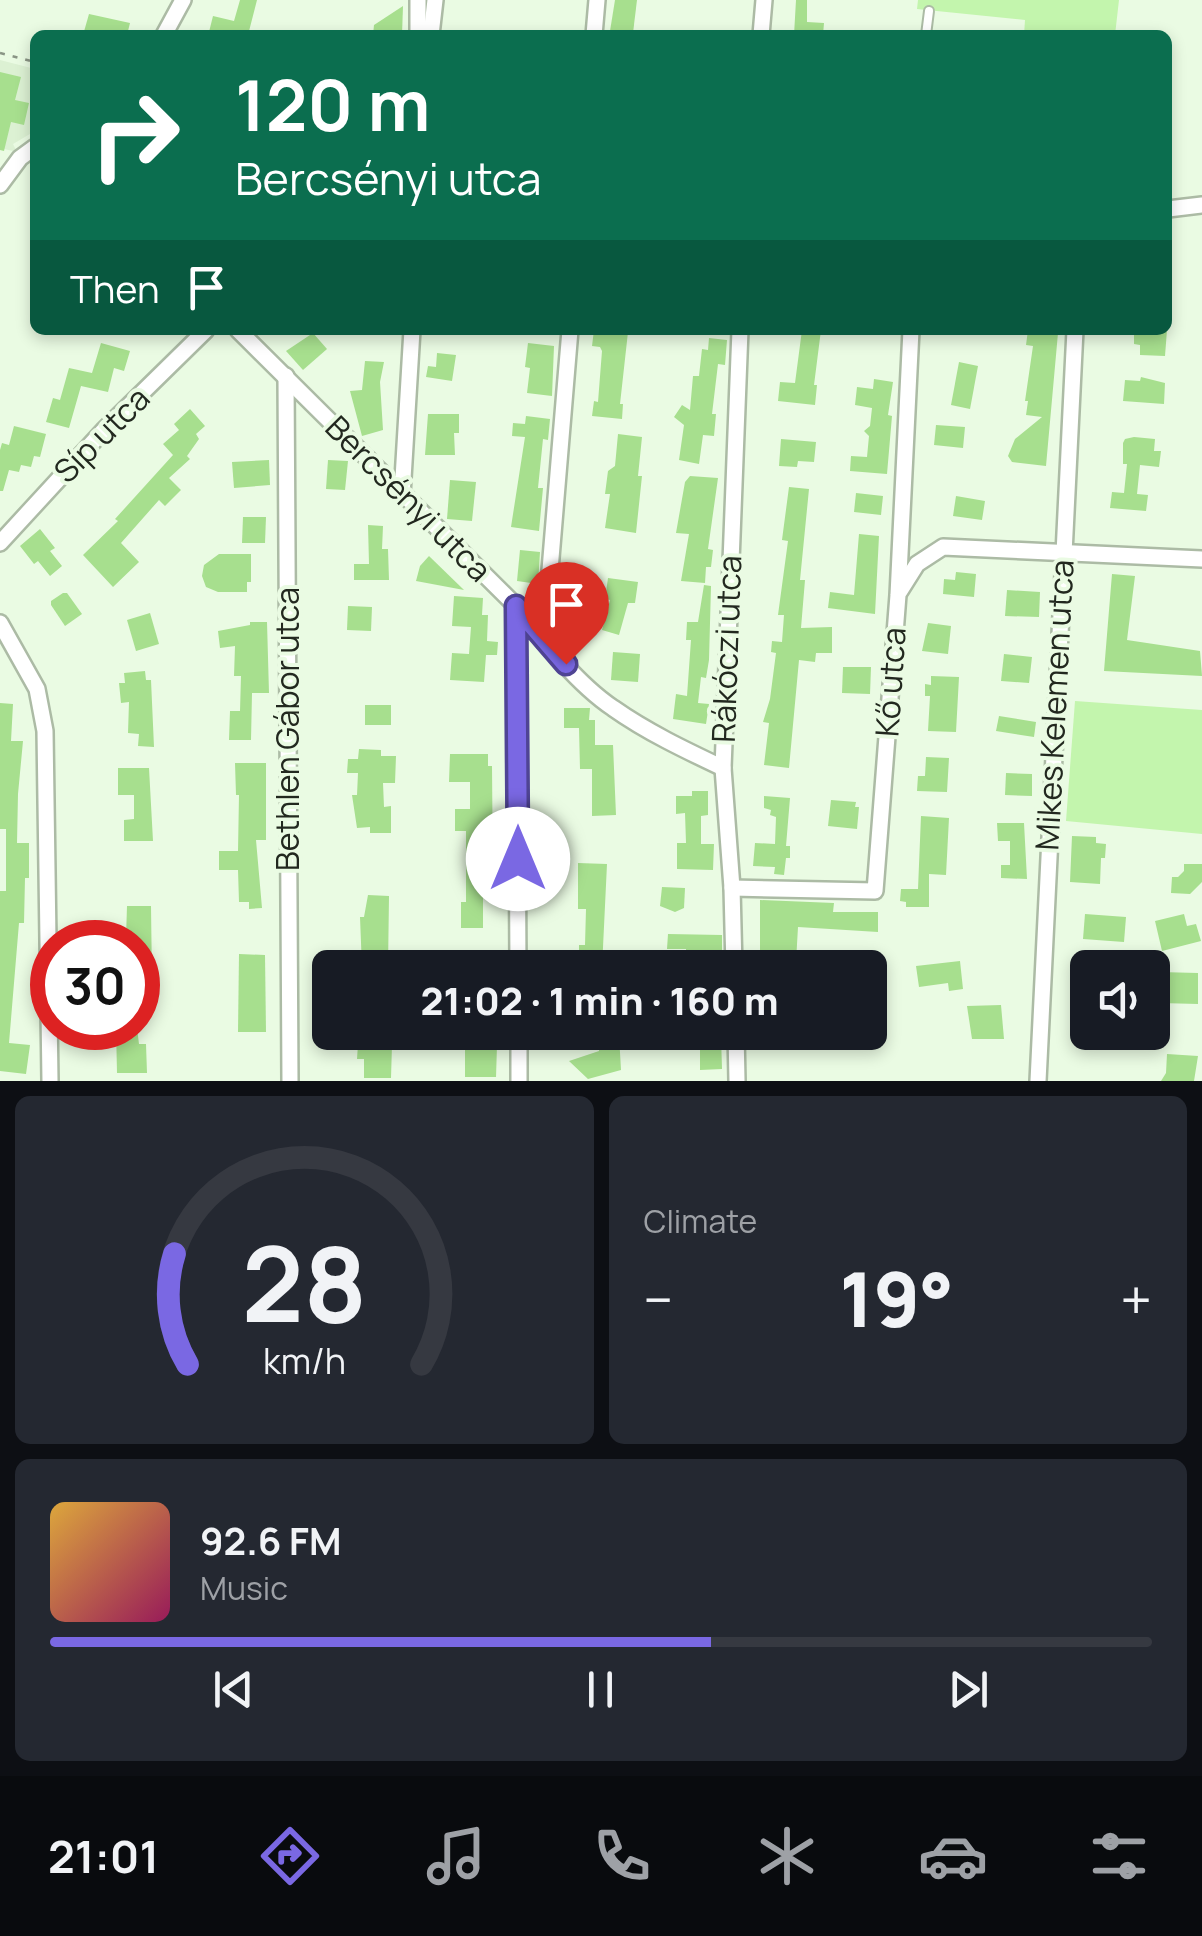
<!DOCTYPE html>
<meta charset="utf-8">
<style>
:root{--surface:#171b24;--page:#242831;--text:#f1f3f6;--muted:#9ea1a6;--line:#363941;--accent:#7a68e3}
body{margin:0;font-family:Manrope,sans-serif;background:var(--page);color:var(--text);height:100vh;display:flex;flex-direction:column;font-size:38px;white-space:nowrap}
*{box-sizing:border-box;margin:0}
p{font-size:32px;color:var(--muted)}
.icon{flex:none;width:55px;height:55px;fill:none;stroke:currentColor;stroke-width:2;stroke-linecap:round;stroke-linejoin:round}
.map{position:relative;height:1081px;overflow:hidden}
.drawer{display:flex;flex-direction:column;gap:15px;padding:15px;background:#0d0f14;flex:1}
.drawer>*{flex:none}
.hud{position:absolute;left:30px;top:30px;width:1142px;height:305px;border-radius:15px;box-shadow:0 5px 15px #0003;background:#0b6e4f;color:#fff;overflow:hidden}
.controls{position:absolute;left:1070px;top:950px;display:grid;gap:20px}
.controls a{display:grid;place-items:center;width:100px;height:100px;border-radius:15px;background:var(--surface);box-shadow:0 5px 15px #0003;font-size:50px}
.speed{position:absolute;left:30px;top:920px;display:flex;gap:20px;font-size:50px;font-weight:700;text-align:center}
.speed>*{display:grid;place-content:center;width:130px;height:130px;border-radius:50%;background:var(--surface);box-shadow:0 5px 15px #0003;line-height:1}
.speed .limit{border:15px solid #d22;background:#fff;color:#111}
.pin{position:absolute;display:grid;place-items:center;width:85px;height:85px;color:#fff;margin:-102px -42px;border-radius:50% 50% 50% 0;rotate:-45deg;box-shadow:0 0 10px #0007}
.pin .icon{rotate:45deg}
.me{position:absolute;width:110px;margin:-55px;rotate:0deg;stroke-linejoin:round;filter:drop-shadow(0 0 8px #0008)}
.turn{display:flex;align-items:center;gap:35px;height:210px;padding:0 40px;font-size:45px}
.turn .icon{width:130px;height:130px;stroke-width:2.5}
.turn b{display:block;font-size:70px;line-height:85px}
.then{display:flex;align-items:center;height:95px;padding:0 40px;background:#0003;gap:20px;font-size:38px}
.big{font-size:75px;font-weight:800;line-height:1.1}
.drawer .tile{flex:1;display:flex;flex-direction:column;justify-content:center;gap:15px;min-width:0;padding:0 35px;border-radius:15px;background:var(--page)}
.drawer .dial{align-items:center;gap:0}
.dial svg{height:260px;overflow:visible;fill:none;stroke:var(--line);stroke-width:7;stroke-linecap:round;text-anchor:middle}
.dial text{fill:var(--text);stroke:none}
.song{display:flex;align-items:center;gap:30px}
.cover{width:120px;height:120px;border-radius:15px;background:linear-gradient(135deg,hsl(40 70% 55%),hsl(330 70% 35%))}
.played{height:10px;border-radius:5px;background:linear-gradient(90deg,var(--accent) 60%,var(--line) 60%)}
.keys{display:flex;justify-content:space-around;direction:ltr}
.heat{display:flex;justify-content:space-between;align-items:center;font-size:55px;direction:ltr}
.drawer .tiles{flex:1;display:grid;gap:15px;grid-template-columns:1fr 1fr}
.tile:last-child{grid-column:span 2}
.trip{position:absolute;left:312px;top:950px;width:575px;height:100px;border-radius:15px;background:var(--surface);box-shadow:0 5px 15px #0003;font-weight:800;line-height:100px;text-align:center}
.tabs{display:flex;height:160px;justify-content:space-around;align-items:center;background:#090b0e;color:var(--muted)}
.tabs .icon{width:70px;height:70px}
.tabs .active{color:var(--accent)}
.tabs b{font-size:45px;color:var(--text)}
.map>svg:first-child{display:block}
.built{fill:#dcf1d3}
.green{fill:#c3f5ad}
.building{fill:#a7df8e}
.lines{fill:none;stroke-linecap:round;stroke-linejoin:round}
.service-casing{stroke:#acbba5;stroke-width:12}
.minor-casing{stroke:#acbba5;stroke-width:20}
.path{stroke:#8a9585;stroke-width:2.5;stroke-dasharray:5 8;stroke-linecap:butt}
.service{stroke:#fff;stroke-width:8}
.minor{stroke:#fff;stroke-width:15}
.route-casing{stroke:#4f4494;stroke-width:25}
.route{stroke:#7a68e3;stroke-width:18}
.labels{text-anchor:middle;stroke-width:8;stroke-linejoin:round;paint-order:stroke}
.street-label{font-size:32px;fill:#22281f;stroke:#eafbe3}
</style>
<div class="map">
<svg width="1202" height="1081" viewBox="0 0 1202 1081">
<rect width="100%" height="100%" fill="#eafbe3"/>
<!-- built -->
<path class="built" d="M0,60l35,9v62l-22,13 4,8 -17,-4z"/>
<!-- green -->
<g class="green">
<path d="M918,0h201l-4,35h-91l1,-15 -108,-11z"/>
<path d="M1075,701l127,9v124l-136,-13z"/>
</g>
<!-- building -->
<g class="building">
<path d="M240,0h17l-9,35 -39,-3 4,-16 21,5z"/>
<path d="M615,0h22l-4,33 -23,-2z"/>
<path d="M796,0h11v22l17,1 -1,12h-29z"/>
<path d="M403,6l-1,29h-29l1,-10z"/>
<path d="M89,14l41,9 -3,12h-44z"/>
<path d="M0,72l21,5 -6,23 14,3 -5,22 -13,-3 -7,29 -4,-1z"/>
<path d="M594,330l34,2 -8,72h3l-1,15 -30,-3 2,-15 4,1 4,-51 -2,-4 -8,-1z"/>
<path d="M802,330h19l-7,55h3l-2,20 -37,-4 2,-19 15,1z"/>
<path d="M1028,330l30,3 -12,133 -34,-4 -4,-6 7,-17 27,-22 -16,-2 2,-14h-3l8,-55 -7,-1z"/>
<path d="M1134,330h33l-2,26 -25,-1v-10l-6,-1z"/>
<path d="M313,333l14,16 -24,21 -17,-19z"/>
<path d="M709,338l18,2 -2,25 -7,-1 -6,50h4l-2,22 -11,-1 -4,29 -20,-4 5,-35 -10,-8 8,-12 8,5 3,-34h6l3,-27 6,1z"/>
<path d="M101,343l29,8 -6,20 -10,-3 -6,24 -27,-6 -12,42 -23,-6 7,-24 7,2 9,-32 23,5z"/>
<path d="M528,343l26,3 -2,50 -25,-3 3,-25 -5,-1z"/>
<path d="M437,353l19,2 -4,26 -26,-4 2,-11 8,1z"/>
<path d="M365,361l19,1 -4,20 3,48 -21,6 -12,-45 12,-1z"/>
<path d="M959,362l19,4 -8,43 -19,-4z"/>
<path d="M1141,377l24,6 -1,21 -41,-3 2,-21 15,1z"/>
<path d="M874,379l19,3 -5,33 4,1 -5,58 -37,-3 1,-15 16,1 2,-21 -5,-5 6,-5 2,-18 -17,-3 2,-18 16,2z"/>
<path d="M190,409l15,17 -9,8 3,5 -12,17 3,3 -21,19 12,12 -16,16 -6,-6 -38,43 18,19 -26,25 -30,-32 35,-34 -3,-2 58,-64 -10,-11 16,-14 -5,-6z"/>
<path d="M428,414h31v19h-5l1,22h-30z"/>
<path d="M526,416l24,3 -2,21 -5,-1 -5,49h5l-4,43 -28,-4 14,-90 -13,-1 1,-13 12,1z"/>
<path d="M936,425l29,2 -2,21 -29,-3z"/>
<path d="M14,426l32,8 -6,23 -6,-1 -3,11 -10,-2 -2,7 -10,-2 -6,21h-3v-41l2,-7 7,2z"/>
<path d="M618,434l24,3 -4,39h4l-6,57 -31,-5 5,-34h-5l3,-23 7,-5z"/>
<path d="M1134,437l21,2 -1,12h7l-2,16 -19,-2 -3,29 11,1 -2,16 -36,-3 2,-16 12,1 3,-29h-4v-21l2,-4z"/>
<path d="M781,439l35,3 -2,20 -16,-1 -1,6 -18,-1z"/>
<path d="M269,460l1,25 -36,3 -2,-26z"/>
<path d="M328,460l20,1 -3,29 -19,-1z"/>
<path d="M690,476l28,2 -10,71 5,1 -2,17h-5l-1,16 -24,-2 8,-47 -13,-1 9,-51z"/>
<path d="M450,480l26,2 -4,39 -25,-2z"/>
<path d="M789,487l20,2 -9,91h5l-4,48 31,-1v26h-16l-1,9 -16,-2 -10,108 -25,-3 5,-42 -6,-1 7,-23 6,-46 -5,-1 1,-11 10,1 2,-27h-6l10,-74 -6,-1z"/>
<path d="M856,493l27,3 -2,19 -27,-3z"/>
<path d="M956,496l29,5 -3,19 -29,-4z"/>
<path d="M243,517h23l-1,26h-23z"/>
<path d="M368,525l15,1 -1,23h6l1,31h-35v-16h15z"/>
<path d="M40,529l15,19 -5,3 12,15 -12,10 -12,-15 -4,3 -14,-18z"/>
<path d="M859,534l20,2 -4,78 -47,-6 2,-16 24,3z"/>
<path d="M520,550l20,2 -2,32 -21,-3z"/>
<path d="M219,554h32v28h-4v10h-29l-12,-5 -4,-11 2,-11z"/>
<path d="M429,556l35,34 -48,-9 4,-15z"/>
<path d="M956,572l20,2 -2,23 -31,-3 1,-15 11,1z"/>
<path d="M1112,574l23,2 -8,64 73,11 2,25 -98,-5z"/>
<path d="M608,578l30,4 -3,21h-7l-9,32 -17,-5 8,-30 -5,-1z"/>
<path d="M704,585l7,1 -2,74 -3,18 -5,-1 -3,26 11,1 -3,20 -33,-5 3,-25 11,2 4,-56h-5l1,-18h11z"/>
<path d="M1007,590l33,2 -1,25 -34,-1z"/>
<path d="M63,593h4l15,21 -17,12 -14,-21v-4z"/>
<path d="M454,596l29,2 -1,17h6l-1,26 11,1 -1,13h-11l-2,27 -34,-2 2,-27 17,1 2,-27 -19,-1z"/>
<path d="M348,606l24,1 -1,24 -24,-1z"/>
<path d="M150,613l9,31 -23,7 -9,-31z"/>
<path d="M250,622h17l2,71h-17l-1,47h-22l1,-29h10l1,-35h-7l1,-30 -15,2 -2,-17 32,-6z"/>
<path d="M928,623l23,3 -3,28 -26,-3z"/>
<path d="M613,652l27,2 -2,28 -27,-2z"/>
<path d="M1004,654l28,3 -3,26 -28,-2z"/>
<path d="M843,667h28l-1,27 -28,-1z"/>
<path d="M145,671l1,9h5l3,67 -16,-1 1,-12 -11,-1 1,-31 -8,1 -2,-20h6l-1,-10z"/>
<path d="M931,676l28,1 -3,55 -28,-1 2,-35h-5v-12l6,1z"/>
<path d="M0,703l13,1 -2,37h12l-5,53 -1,49h12v35h-4l-1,45h-5l-10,120 21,2 -4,29 -26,-3v-180h6v-62h-6z"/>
<rect x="365" y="705" width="26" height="20"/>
<path d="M564,708h26l-1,12h6v25h18l3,70 -24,1v-47h-12l-1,-41h-15z"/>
<path d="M999,716l37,6 -2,15 -38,-6z"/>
<path d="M359,749l22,1v6h15l-1,27h-12l1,24 7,-1v27h-21v-6l-13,1 -5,-33h5l1,-22h-11l1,-14h10z"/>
<path d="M450,754h38v12h4l1,117h-10v45h-22v-26h5v-71h-11v-22h15v-27h-21z"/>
<path d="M926,757l23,1 -2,34 -30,-1 1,-15h7z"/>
<path d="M235,763h31v77h-10l6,68 -13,1v-7h-10l-1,-32h-19v-19h19l1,-56h-3z"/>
<path d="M118,768h31l4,73h-29v-21l10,-1v-24h-16z"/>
<path d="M1006,773l26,1v22l-27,-1z"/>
<path d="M692,791h16v24l-7,1v28h13l-1,26 -36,-1v-26h9l-1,-30 -9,1v-18h16z"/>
<path d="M764,796l26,2 -4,48h4v12h-4l-2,17 -10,-1 1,-7 -22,-1 2,-23 20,1 1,-27 -6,-2 1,-5 -7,-2z"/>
<path d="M831,800l25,2 -1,5h4l-2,22 -29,-3z"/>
<path d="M921,816l28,2 -3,57 -17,-1v33h-23v-5l-6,-1 1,-12h17z"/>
<path d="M997,823h27l3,56 -26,-1v-13h9v-24h-12z"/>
<path d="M1072,836l24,1v6l10,1 -1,14h-4l-1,26 -30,-2z"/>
<path d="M578,863l29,1 -5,104h-23v-23h6l1,-36h-8z"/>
<path d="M1184,864h18v18l-12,12 -19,-1 1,-16h6l6,-6z"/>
<path d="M662,887l23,1 -1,20 -9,4 -15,-6z"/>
<path d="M368,895l21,1 -1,72h-26l-2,-51h4z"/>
<path d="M760,900l74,3 -1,9h45v20l-80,-5 -2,35 -36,-2z"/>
<path d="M127,906h24l1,74h-14v-42h-12z"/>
<path d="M1085,914l41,3 -2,25 -41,-3z"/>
<path d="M1184,914l3,12 9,-2 5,17 -39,10 -7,-30z"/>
<path d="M668,934l54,1v33h-36v-19h-19z"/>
<path d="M239,954l26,1 1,77h-28z"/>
<path d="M960,961l3,28 -14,2 -1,-8 -29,4 -3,-21z"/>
<path d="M1160,972l38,1v31l-38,-1z"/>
<path d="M1001,1005l3,34h-32l-5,-33z"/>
<path d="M116,1028h21l2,16h7l1,29h-30z"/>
<path d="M619,1035l2,35 -33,9 -19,-18 30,-10v-15z"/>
<path d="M721,1036l1,33 -22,1v-33z"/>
<path d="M358,1044l34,1 -1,33h-27v-19h-7z"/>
<path d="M465,1045h32l-1,32h-31z"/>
<path d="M1167,1054l31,2 -4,25h-33l5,-8z"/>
</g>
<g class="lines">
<defs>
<path id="service" d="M926,35l3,-24"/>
<g id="minor">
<path d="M418,0v35"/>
<path d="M164,35l19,-35"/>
<path d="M431,35l4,-35"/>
<path d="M594,35l3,-35"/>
<path d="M761,35l3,-35"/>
<path d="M0,185l20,-27 15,-11"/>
<path d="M1168,209l34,-4"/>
<path d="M238,330l278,276c26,33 61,78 97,102 34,24 72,42 110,60"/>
<path d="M286,376l4,705"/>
<path d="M402,495l10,-165"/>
<path d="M0,543l103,-112 103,-101"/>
<path d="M900,591l17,-27 26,-17 259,12"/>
<path d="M516,606l2,362"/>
<path d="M0,623l37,66 8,42 5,350"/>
<path d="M544,642l26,-312"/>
<path d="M732,888l143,3 23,-296 13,-265"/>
<path d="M734,968l-2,-80 -9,-120 17,-438"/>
<path d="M519,1032v49"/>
<path d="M736,1032l1,49"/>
<path d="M1038,1081l37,-751"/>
</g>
</defs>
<!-- service casing -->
<use href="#service" class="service-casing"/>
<!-- minor casing -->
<use href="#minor" class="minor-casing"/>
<!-- path -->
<g class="path">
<path d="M185,32l13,3"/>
<path d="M0,53l35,9"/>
</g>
<!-- service -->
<use href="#service" class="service"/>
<!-- minor -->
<use href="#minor" class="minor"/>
</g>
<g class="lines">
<defs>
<path id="route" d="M518,859l-2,-253 50,58"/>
</defs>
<!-- route casing -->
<use href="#route" class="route-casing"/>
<!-- route -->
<use href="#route" class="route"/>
</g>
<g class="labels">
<!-- street labels -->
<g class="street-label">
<text transform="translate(102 435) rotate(-45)" y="11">Síp utca</text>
<text transform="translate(408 499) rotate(45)" y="11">Bercsényi utca</text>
<text transform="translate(727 649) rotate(-88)" y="11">Rákóczi utca</text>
<text transform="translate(891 682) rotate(-86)" y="11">Kő utca</text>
<text transform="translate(1055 705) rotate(-87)" y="11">Mikes Kelemen utca</text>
<text transform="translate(288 729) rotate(-90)" y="11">Bethlen Gábor utca</text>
</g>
</g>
</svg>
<div class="controls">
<a><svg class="icon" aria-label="sound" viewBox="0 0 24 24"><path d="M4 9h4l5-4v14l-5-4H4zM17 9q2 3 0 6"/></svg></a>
</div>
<div class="speed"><div class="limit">30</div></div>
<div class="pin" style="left:566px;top:664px;background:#d93025"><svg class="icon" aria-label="arrive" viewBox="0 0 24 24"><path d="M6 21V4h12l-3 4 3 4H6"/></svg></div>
<svg class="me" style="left:518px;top:859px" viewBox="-20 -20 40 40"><circle r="19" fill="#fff"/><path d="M0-13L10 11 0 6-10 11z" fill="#7a68e3"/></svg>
<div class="trip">21:02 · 1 min · 160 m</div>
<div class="hud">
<div class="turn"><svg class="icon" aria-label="right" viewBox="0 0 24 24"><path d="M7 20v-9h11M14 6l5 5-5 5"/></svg><div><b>120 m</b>Bercsényi utca</div></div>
<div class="then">Then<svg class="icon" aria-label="arrive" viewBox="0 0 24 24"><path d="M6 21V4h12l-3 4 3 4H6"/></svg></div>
</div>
</div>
<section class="drawer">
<div class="tiles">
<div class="tile dial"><svg viewBox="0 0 100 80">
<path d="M14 69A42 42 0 1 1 86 69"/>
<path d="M14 69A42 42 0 0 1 10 35" stroke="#7a68e3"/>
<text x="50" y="56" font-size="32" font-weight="700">28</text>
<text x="50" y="72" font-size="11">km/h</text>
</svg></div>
<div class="tile"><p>Climate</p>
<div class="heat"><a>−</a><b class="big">19°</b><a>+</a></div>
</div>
<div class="tile">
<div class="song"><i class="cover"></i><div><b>92.6 FM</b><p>Music</p></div></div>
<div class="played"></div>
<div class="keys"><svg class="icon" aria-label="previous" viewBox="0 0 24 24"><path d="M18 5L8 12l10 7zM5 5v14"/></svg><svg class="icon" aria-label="pause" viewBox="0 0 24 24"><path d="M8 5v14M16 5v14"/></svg><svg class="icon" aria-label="next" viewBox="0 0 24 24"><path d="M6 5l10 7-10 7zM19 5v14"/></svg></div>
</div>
</div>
</section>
<nav class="tabs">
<b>21:01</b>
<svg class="icon active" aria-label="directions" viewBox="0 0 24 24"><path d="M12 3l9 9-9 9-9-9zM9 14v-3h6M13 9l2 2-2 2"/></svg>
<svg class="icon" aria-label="music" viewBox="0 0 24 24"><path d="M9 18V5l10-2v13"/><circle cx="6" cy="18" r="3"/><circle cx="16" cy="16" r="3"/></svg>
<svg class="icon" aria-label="phone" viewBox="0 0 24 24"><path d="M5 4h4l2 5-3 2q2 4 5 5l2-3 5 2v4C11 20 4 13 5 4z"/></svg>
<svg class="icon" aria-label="climate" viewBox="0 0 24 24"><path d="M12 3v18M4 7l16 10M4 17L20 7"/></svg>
<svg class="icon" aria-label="car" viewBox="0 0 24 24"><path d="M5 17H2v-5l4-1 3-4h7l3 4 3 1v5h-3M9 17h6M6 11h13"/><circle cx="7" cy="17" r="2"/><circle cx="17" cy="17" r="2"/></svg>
<svg class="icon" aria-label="filters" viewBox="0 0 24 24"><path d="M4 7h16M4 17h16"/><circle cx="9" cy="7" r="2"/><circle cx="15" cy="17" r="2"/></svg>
</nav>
